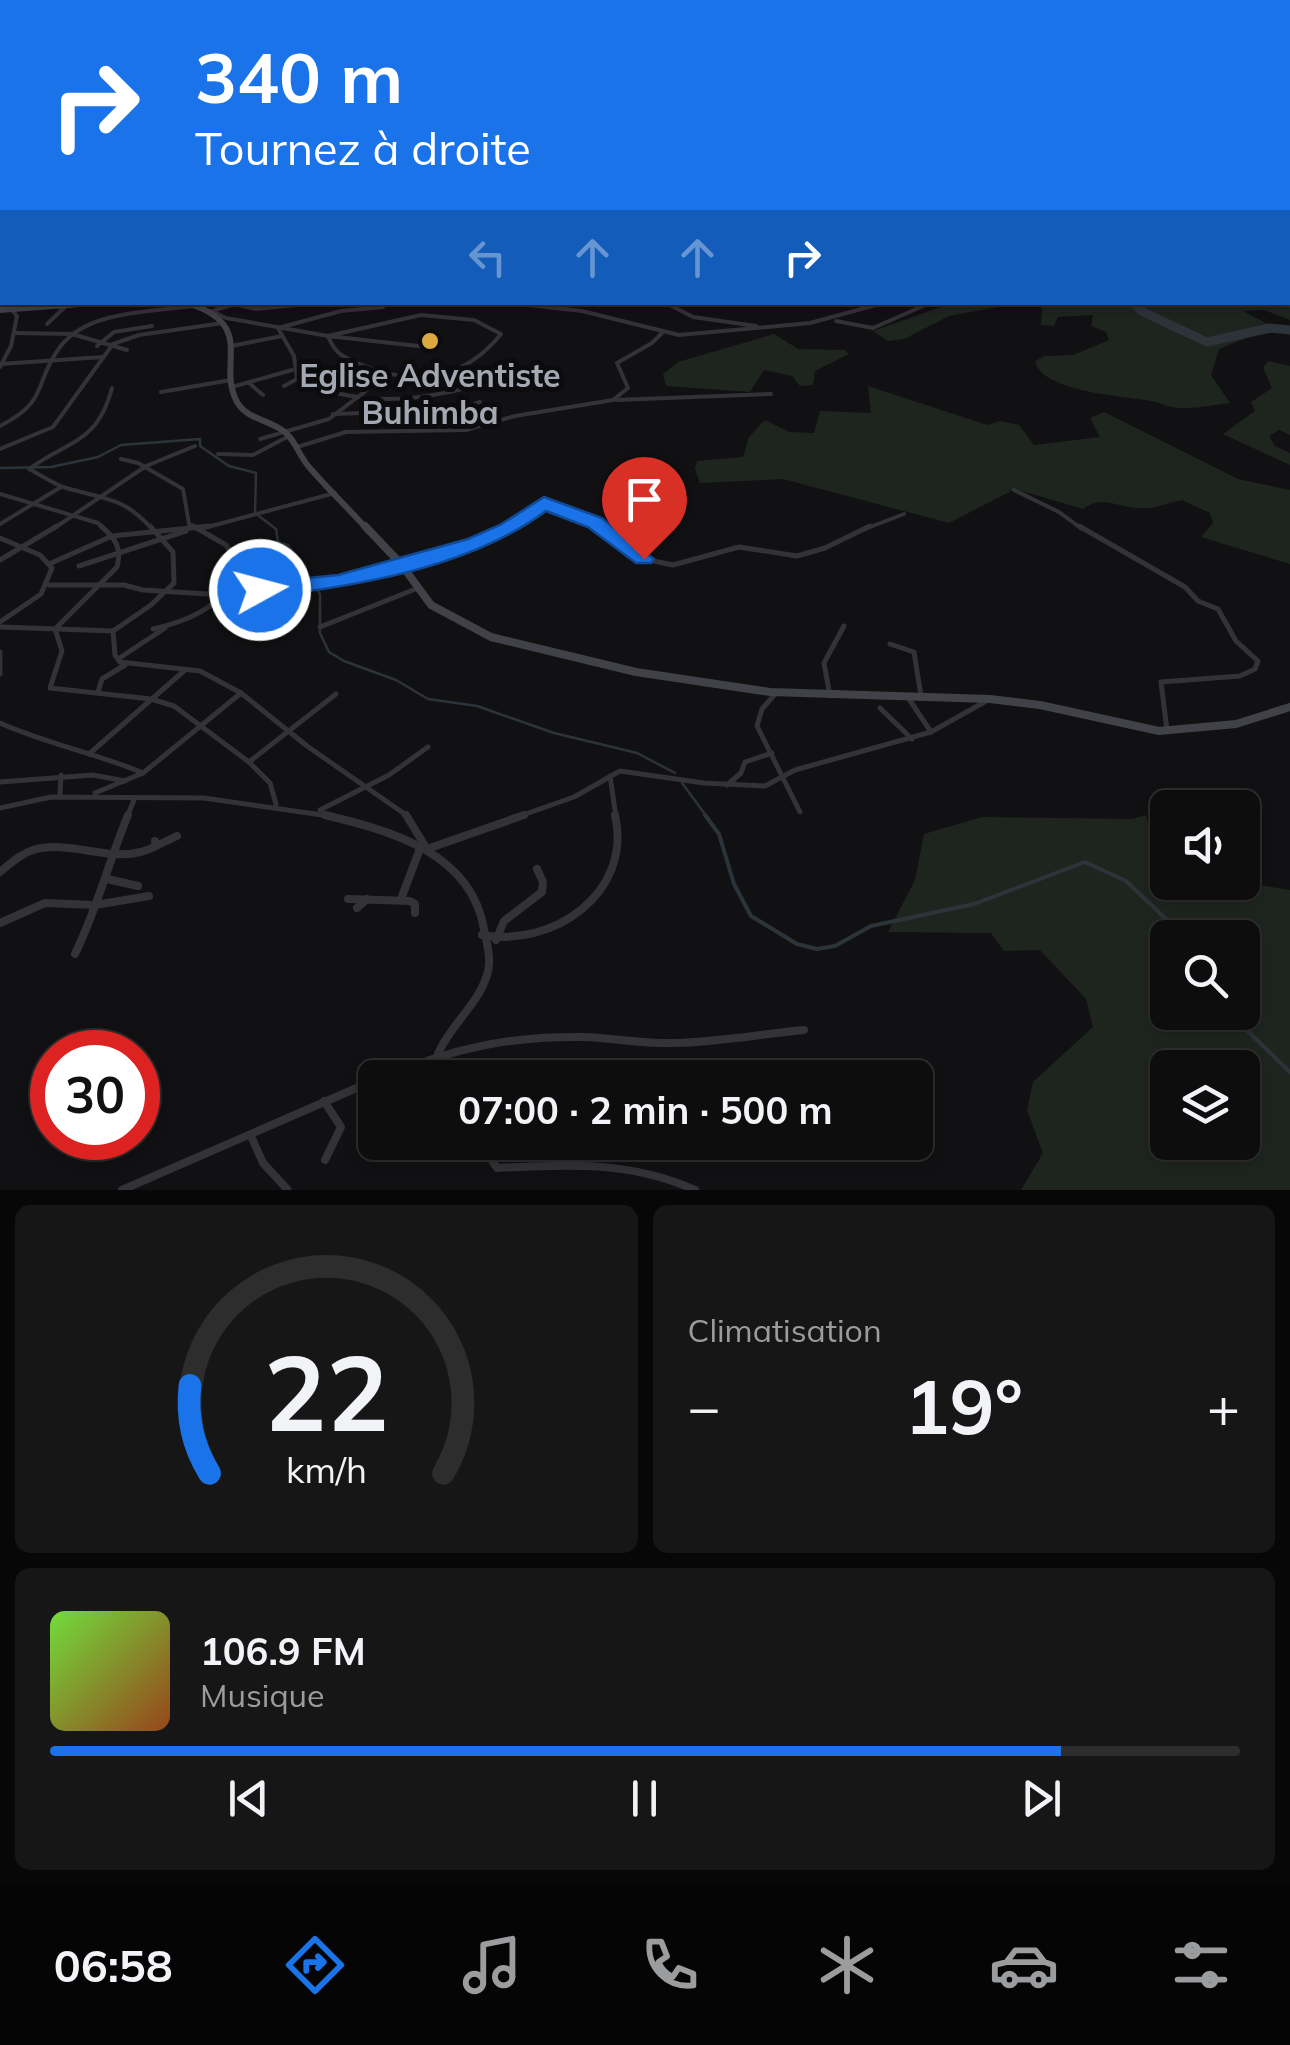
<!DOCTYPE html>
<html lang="fr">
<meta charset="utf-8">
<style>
:root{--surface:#0d0d0e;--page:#161617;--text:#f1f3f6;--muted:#9a9c9e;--line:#2d2d2e;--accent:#1a73e8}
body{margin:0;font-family:Mulish,sans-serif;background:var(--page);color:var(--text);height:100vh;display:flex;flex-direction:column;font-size:38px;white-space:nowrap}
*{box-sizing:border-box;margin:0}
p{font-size:32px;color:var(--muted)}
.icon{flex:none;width:55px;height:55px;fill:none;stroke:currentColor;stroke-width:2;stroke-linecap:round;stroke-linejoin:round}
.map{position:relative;height:1190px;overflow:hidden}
.panel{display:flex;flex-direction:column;gap:15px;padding:15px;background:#070708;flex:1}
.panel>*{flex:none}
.hud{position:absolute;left:0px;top:0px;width:1290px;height:305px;box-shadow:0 5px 15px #0003,0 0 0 2px var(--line);background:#1a73e8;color:#fff;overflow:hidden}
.buttons{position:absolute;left:1150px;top:790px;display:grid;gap:20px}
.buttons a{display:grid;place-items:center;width:110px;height:110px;border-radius:15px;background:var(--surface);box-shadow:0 5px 15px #0003,0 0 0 2px var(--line);font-size:50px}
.speed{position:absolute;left:30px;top:1030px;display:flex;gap:20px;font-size:50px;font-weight:700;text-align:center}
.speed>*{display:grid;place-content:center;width:130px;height:130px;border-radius:50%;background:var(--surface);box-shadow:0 5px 15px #0003,0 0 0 2px var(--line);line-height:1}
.speed .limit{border:15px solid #d22;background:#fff;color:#111}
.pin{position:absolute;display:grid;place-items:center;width:85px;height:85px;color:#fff;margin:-102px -42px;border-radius:50% 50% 50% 0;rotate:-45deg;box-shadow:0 0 10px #0007}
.pin .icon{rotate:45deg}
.me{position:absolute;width:110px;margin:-55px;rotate:83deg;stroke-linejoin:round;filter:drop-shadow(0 0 8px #0008)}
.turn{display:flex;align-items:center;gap:35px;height:210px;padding:0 30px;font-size:45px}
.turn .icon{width:130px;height:130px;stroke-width:2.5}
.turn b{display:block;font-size:70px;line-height:85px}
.lanes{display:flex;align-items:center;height:95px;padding:0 30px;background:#0003;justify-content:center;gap:50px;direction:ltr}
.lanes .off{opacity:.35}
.big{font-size:75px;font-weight:700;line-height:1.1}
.panel .tile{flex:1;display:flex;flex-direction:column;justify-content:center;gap:15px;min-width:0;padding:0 35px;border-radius:15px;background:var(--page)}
.panel .dial{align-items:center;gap:0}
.dial svg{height:260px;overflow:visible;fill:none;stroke:var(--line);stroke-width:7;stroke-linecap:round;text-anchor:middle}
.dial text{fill:var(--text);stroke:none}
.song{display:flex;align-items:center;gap:30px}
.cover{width:120px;height:120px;border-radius:15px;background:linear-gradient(135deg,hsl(100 70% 55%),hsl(20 70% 35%))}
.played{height:10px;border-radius:5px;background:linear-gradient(90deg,var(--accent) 85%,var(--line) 85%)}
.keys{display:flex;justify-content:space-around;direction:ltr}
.heat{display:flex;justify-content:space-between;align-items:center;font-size:55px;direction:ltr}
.panel .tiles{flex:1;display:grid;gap:15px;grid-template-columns:1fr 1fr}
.tile:last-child{grid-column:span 2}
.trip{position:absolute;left:358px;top:1060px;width:575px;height:100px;border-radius:15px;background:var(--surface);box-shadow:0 5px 15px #0003,0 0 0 2px var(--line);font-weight:700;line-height:100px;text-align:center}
.menu{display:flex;height:160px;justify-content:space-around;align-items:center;background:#050506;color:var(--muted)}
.menu .icon{width:70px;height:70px}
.menu .on{color:var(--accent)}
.menu b{font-size:45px;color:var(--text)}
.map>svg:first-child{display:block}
.green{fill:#1e251f;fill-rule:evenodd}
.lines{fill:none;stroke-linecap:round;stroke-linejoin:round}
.stream-far1{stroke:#2c343a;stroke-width:2.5}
.stream{stroke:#2c343a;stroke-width:4}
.river-far1{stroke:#2c343a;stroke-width:8}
.river{stroke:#2c343a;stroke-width:9}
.street-far3{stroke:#333337;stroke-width:2.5}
.street-far2{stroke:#333337;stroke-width:4}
.street-far1{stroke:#333337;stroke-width:5}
.street{stroke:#333337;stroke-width:8}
.secondary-far2{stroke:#414247;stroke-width:5}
.secondary-far1{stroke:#414247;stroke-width:6}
.secondary{stroke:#414247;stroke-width:8}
.route{fill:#1a73e8;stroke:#114b97;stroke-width:2.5}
.poi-dot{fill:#dca940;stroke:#0c0c0e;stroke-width:4}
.labels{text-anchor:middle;stroke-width:10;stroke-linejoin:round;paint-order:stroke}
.far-poi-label{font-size:32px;font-weight:bold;fill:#a4a8b2;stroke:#0c0c0e}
</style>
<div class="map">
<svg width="1290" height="1190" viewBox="0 0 1290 1190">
<rect width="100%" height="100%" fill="#111113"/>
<!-- green -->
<g class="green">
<path d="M0,0h580l2,2h-580l-2,24z"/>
<path d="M1290,291v29l-26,-10 -21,1 42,22h-26l-40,16 -8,26 19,28c-24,3 -52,10 -73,-1 -30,-6 -115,-9 -122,-41l10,-5 28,-1 36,-15 -3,-8 -15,-6 2,-11 -35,2 -4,9 -13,-1 1,-17 -23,-5 -70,13 -45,23 -16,2 -15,-10 79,-28 336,-1z"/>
<path d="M774,334l24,15 47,1 4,4 -34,17 -2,14 -13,1 -8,-10 -28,-6 -14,22 -84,-6 -3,-12 15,-12z"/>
<path d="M1268,361l22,5v69l-11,-5 -10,6 6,10 15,7v12l-67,-31 32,-23 -4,-9 21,-14 -9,-20z"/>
<path d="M868,386l119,39 13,-4 19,4 15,20 66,-8 -10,-19 14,-6 134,67 52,11v74l-89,-27 12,-14 -3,-10 -28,-13c-11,2 -23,7 -34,8 -26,3 -43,-15 -65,1l-68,-20 -66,34 -166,-44 -83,4 -5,-14 2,-8 46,-4 6,-20 16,-17 24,12 25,1 6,-22 51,2z"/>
<path d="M1146,815l5,26 16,22 1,19 17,1c26,25 43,8 71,3 10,-1 24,3 34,4v300h-269l22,-37 -16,-43 6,-28 60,-55 -7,-28 -46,-49 -36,1 -13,-18 -103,-1 27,-52 9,-46 58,-17 150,2zM1168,938h74v74h-74zM1168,1068h74v74h-74z"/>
</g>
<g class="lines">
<!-- stream-far1 -->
<g class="stream-far1">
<path d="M321,0h7"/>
<path d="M338,0l10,2"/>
<path d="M236,2l28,-2"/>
<path d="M0,468l51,-1 47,-10 23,-12 79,-6v7l29,20 27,7 -1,40 21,16 2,13 10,3 23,36"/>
<path d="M315,587l5,7v39l9,19 15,9 52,19 32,19 49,7 77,27 83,20 38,20"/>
<path d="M682,783l25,34"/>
</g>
<!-- stream -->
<g class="stream">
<path d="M705,815l14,19 15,50 17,32 46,28 20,5 18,-3 36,-20 103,-22 111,-42 41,19 60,57"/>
<path d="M1228,1012l62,60"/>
</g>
<!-- river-far1 -->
<path class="river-far1" d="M1134,302l3,4"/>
<!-- river -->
<path class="river" d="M1135,303l6,8 66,31 63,-14 20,2"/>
<!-- street-far3 -->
<path class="street-far3" d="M57,2l71,-2"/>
<!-- street-far2 -->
<g class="street-far2">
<path d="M225,302l31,7 72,-7"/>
<path d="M501,302l81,9 97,24 131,-12 77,-21"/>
<path d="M664,302l29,15 63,9"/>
<path d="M383,307l-42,4 -63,17 16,28 3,23c79,38 159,15 238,-12"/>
<path d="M215,310l27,-8"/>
<path d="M212,311l14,7 102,18 108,12"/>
<path d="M421,315l53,5 27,14c-37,46 -86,53 -139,31 -18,-7 -27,-11 -34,-29z"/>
<path d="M836,321l37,7 59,-26"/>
<path d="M47,324l19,-18"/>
<path d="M15,333l57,1 55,16"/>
<path d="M97,346l17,-14 38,-6"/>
<path d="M231,346l51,-10"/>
<path d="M0,364l103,-7"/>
<path d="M0,367l11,-21 6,-30 -6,-7"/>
<path d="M249,383l14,12"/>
<path d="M284,386l13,-7"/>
<path d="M232,387l60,-17"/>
<path d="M112,388c-15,56 -42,51 -83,81 12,6 24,15 37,19 38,11 58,9 86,41"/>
<path d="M161,392l70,-12"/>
<path d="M616,400l155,-6"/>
<path d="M333,414l121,-4 26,-8"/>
<path d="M0,426c50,-25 33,-43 60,-79 27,-37 92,-35 133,-41"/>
<path d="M260,439l69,-20 55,-42"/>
<path d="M297,447l49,-15 120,-2 49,-14 98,-16 15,-12 -11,-25 35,-20 10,-10"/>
<path d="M0,449l53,-22 60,-83 26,-9 84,-12"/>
<path d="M218,454l35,1 36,-19"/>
<path d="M121,459l17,4 45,26 6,35 8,5"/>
<path d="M1014,490l45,22 23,17"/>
<path d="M0,494l98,29 6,6"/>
<path d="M0,524l61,-37"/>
<path d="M53,529l93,-63 49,-20"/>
<path d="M200,529l135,-36"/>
<path d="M506,529l38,-26 32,10 27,16"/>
<path d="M865,529l39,-15"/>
</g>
<!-- street-far1 -->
<g class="street-far1">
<path d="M101,526c15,13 21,22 16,41l-62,62 7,22 -12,37 101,11 23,7 75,56 21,21 6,21"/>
<path d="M600,526l44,33 29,6 66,-18 58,9 28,-8 45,-22"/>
<path d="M1079,526l106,61 13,14 20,8 18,32 22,20 -3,8 -15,7 -79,6 6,48"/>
<path d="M0,538l40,17 12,13 -11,26 -41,28"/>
<path d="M0,560l57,-34"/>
<path d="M49,564l63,-28 98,-10"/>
<path d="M79,566l107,-35"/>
<path d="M49,585h75l19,5 81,5 116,-14 153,-44 16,-11"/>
<path d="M0,627l113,4"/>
<path d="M320,627l98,-39"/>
<path d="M153,629c39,-9 74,-24 86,-65l-13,-19 -33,-19"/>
<path d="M113,631l38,-26 23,-22 -1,-31 -23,-26"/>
<path d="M113,631l2,24 5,7 80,9 41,22 66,53 102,71"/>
<path d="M890,644l24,8 7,44"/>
<path d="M0,652v22"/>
<path d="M118,659l47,-31"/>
<path d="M98,692l4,-13 23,-14"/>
<path d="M776,693l-14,16 -5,17 43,86"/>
<path d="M830,696l-6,-33 20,-37"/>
<path d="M909,699l22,33"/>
<path d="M880,708l32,31"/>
<path d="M0,723c47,21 96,30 143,50"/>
<path d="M89,754l96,-84"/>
<path d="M249,762l87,-68"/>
<path d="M610,776l6,41"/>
<path d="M0,782l93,-7 32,6"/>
<path d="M727,785l14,-12 4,-11 27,-9"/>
<path d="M95,793l48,-20 98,-80"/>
<path d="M60,795l1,-20"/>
<path d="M0,808l51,-11 153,1 132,19"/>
<path d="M320,810l69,-35 39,-28"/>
<path d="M127,817l7,-17"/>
<path d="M517,817l57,-20 46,-26 84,12 61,3 30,-16 136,-38 57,-32"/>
</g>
<!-- street -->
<g class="street">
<path d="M325,815c67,16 146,38 159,114 3,15 8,32 3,46 -9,30 -37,50 -49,79"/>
<path d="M406,815l21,34 97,-34"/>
<path d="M156,846l21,-10"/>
<path d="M0,872c10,-8 20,-18 33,-22 41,-12 83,18 123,-4l-1,-5"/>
<path d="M107,879l31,7"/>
<path d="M348,899l62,2 5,3v9"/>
<path d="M401,899l20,-53"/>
<path d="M357,908l10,-9"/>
<path d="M0,923l45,-20 50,2 54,-9"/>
<path d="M482,935c71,13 151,-42 133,-120"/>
<path d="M496,940l8,-19 38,-29 1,-10 -6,-13"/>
<path d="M75,954c22,-45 34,-93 53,-139"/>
<path d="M384,1078c67,-30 126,-42 200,-41 30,1 59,7 91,6 43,-1 86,-9 129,-13"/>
<path d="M324,1101l17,26 -16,33"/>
<path d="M251,1136l12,27 24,26"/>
<path d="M480,1142l17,26c69,-4 134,-7 198,22"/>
<path d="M122,1190l253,-110"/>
</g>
<!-- secondary-far2 -->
<g class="secondary-far2">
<path d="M183,302l12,4"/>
<path d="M58,306l53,-4"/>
</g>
<!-- secondary-far1 -->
<g class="secondary-far1">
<path d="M187,303c71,22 29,60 50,99 10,17 29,17 45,28 12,7 17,26 27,37 18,21 39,41 58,62"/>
<path d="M0,310l92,-7"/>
</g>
<!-- secondary -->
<path class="secondary" d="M365,526l36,38 30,41 60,32 145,35 134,20 220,7 50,6 119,26 77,-7 54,-17"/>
</g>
<!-- route -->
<path class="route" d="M544,497l58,21 52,41 -3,4h-15l-48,-36 -42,-16c-77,57 -192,76 -286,86l-11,-7 11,-7 78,-8 130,-36 32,-14z"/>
<!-- markers -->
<circle class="poi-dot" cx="430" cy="341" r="10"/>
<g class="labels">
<!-- far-poi labels -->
<g class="far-poi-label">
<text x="430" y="387">Eglise Adventiste<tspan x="430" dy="37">Buhimba</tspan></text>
</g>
</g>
</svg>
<div class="buttons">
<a><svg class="icon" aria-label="sound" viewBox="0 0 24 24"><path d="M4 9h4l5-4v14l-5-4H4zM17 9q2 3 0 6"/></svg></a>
<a><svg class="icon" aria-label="search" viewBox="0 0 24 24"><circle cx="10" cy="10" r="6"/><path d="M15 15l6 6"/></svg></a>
<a><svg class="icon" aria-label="layers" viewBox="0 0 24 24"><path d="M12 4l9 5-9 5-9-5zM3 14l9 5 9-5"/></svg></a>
</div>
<div class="speed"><div class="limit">30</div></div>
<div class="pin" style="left:644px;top:559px;background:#d93025"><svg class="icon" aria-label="arrive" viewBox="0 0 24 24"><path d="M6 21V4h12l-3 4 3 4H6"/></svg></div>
<svg class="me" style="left:260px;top:590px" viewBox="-20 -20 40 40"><circle r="17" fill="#1a73e8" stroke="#fff" stroke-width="3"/><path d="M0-11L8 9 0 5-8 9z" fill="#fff"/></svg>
<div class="trip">07:00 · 2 min · 500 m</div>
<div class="hud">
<div class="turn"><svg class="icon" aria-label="right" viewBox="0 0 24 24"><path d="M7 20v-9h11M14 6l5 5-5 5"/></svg><div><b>340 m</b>Tournez à droite</div></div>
<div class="lanes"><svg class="icon off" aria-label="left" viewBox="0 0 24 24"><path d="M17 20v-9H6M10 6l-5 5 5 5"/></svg><svg class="icon off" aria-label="ahead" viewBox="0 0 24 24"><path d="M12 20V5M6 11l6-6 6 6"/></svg><svg class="icon off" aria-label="ahead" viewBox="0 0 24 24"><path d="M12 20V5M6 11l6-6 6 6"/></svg><svg class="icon" aria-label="right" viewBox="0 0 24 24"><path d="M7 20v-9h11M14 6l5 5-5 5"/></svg></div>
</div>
</div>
<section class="panel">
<div class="tiles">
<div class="tile dial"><svg viewBox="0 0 100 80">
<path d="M14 69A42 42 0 1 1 86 69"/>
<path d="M14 69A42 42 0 0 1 8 42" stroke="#1a73e8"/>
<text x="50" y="56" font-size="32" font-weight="700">22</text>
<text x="50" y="72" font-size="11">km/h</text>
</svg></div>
<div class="tile"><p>Climatisation</p>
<div class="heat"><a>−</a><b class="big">19°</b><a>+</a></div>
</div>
<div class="tile">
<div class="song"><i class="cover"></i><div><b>106.9 FM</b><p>Musique</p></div></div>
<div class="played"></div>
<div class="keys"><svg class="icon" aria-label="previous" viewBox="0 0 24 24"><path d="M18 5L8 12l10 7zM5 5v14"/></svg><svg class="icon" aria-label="pause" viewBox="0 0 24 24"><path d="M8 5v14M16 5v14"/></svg><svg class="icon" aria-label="next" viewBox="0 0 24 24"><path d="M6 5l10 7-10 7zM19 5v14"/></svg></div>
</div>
</div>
</section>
<nav class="menu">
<b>06:58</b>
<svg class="icon on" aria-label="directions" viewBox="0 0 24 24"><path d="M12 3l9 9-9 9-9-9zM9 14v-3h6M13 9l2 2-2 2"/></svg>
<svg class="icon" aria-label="music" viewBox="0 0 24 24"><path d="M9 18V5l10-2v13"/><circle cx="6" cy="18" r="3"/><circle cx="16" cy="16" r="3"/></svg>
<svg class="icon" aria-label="phone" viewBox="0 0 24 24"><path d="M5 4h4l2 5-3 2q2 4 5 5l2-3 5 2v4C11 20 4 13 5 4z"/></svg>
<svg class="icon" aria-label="climate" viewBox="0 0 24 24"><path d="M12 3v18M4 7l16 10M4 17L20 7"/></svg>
<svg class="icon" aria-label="car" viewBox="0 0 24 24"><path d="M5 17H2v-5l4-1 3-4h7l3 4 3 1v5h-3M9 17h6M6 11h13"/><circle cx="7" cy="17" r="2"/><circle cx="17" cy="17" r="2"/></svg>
<svg class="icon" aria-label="filters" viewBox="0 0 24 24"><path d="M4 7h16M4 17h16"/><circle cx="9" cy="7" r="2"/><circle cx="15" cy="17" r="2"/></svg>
</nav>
